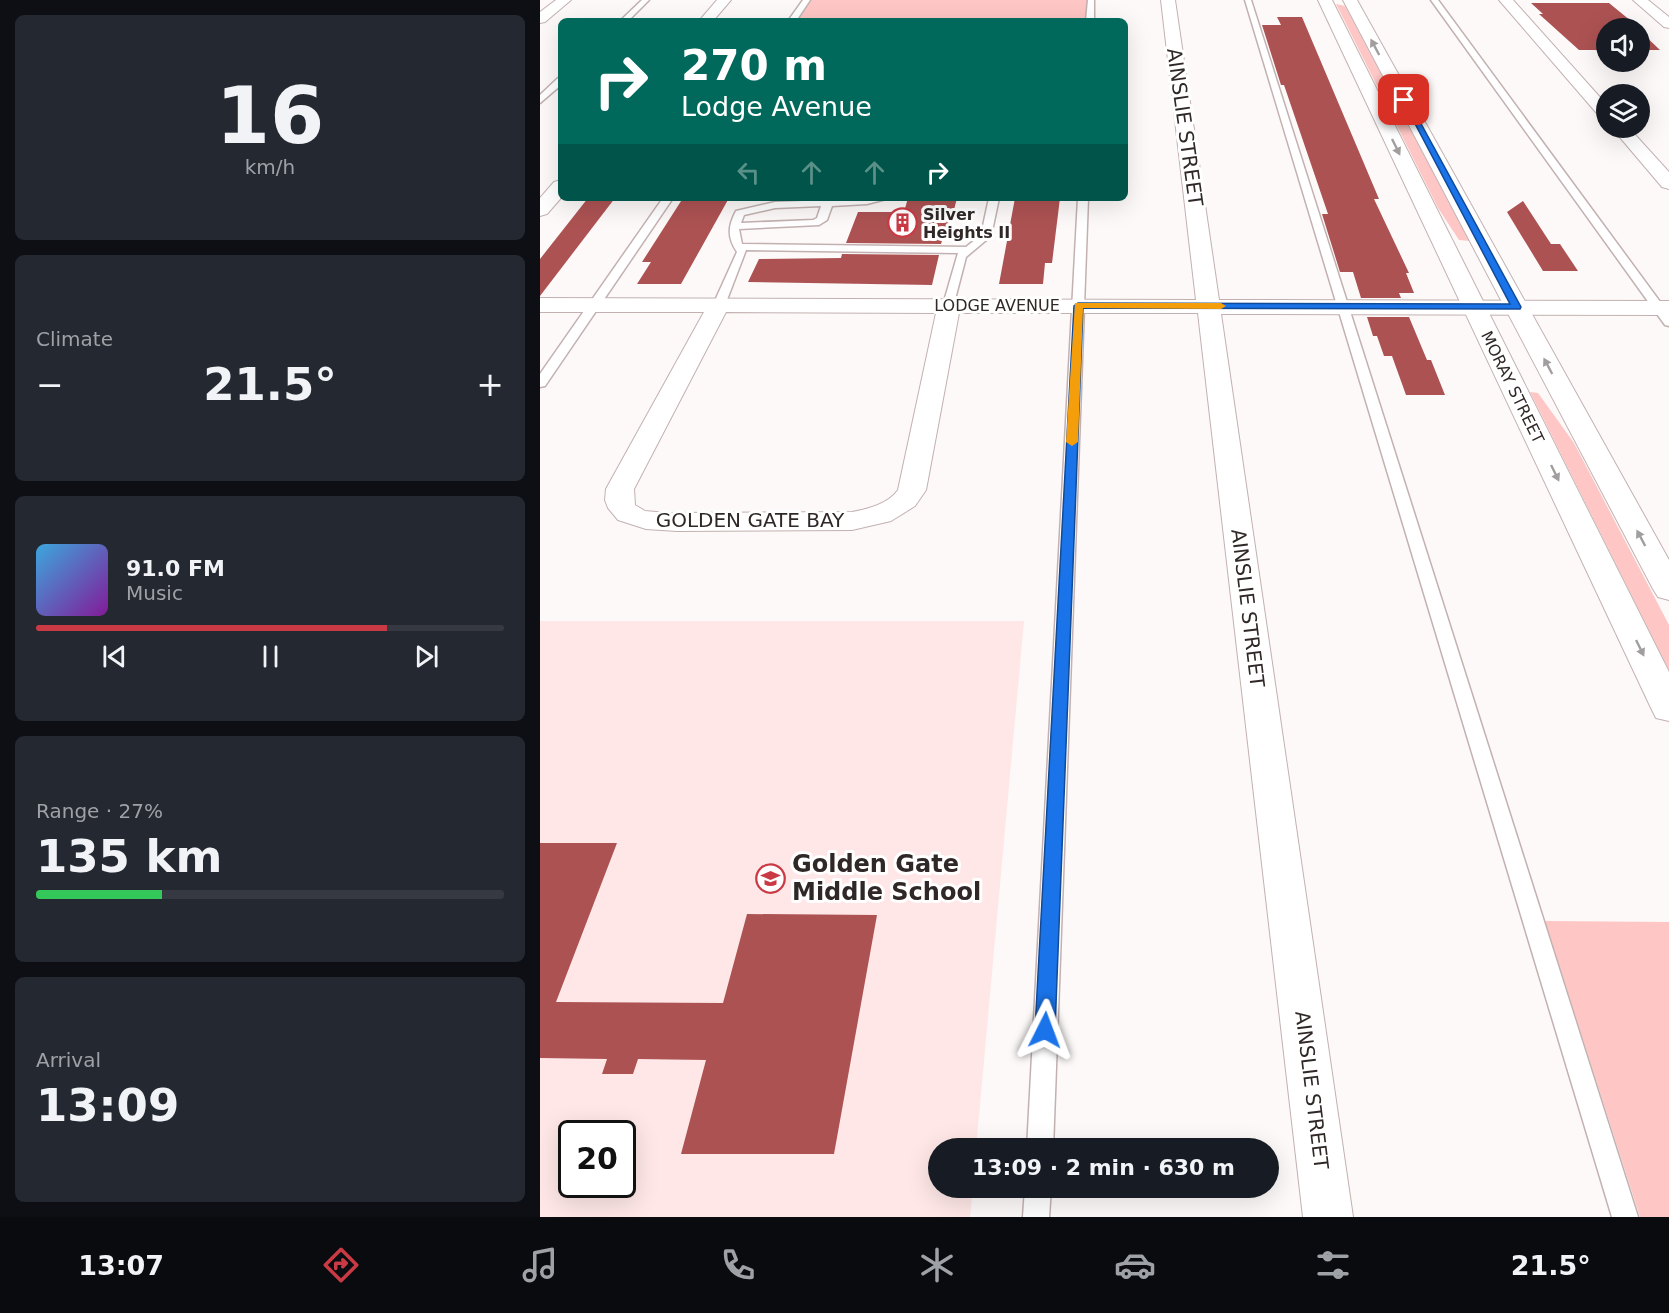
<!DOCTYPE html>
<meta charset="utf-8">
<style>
:root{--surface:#171b24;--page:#242831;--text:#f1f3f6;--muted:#9ea1a6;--line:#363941;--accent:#ca3a45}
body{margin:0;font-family:"DejaVu Sans",sans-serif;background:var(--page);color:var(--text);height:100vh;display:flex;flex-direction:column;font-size:22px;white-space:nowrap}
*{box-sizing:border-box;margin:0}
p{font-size:20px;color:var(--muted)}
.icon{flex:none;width:33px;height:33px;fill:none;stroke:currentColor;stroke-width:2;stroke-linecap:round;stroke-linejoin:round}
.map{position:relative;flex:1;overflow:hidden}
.sheet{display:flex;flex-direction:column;gap:15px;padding:15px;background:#0d0f14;width:540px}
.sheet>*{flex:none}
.banner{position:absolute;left:18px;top:18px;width:570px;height:183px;border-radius:9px;box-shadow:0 6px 24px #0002;background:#00695c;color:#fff;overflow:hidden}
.buttons{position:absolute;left:1056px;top:18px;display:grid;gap:12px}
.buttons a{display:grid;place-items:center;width:54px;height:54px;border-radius:50%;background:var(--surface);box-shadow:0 6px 24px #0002;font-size:30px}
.speed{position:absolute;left:18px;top:1120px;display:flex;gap:12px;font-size:30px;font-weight:700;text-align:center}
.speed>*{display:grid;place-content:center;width:78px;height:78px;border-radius:50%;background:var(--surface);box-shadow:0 6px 24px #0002;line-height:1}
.speed .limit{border:3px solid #111;border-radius:9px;background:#fff;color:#111}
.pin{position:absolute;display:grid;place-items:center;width:51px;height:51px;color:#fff;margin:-26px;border-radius:12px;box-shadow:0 3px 9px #0006}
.me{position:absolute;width:66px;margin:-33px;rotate:3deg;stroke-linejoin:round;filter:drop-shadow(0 0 4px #0008)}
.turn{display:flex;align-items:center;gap:21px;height:126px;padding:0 24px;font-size:27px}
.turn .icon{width:78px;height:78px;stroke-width:2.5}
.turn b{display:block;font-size:42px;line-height:51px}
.lanes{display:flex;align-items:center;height:57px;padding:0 24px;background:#0003;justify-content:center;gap:30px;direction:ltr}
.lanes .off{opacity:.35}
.big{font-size:45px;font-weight:600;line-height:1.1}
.sheet .widget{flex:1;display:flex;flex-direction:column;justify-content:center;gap:9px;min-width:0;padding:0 21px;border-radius:9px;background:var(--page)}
.sheet .dial{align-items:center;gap:0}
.dial b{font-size:78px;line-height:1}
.song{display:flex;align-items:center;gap:18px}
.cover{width:72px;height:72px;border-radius:9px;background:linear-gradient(135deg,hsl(200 70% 55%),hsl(290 70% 35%))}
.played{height:6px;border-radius:3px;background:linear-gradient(90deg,var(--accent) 75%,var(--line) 75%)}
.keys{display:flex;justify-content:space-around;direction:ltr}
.heat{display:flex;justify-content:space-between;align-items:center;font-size:33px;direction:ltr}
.charge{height:9px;border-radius:4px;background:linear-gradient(90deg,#34c759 27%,var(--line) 0)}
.trip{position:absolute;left:388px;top:1138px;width:351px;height:60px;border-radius:30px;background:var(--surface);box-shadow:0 6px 24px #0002;font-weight:600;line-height:60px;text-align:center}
.tabs{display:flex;height:96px;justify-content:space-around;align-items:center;background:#090b0e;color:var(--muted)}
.tabs .icon{width:42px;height:42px}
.tabs .current{color:var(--accent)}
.tabs b{font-size:27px;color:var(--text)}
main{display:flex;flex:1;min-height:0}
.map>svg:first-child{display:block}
.built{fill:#fee7e6;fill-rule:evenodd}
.green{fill:#fec6c4}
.building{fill:#ad5253}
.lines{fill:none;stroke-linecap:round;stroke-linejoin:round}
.lane-casing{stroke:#c3b1b1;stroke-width:3}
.street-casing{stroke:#c3b1b1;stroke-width:2}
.secondary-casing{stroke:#c3b1b1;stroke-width:2}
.lane{fill:#fff;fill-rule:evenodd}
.street{fill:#fff;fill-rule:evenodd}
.secondary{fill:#fff;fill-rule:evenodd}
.oneway{fill:#a19e9e}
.route{fill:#1a73e8;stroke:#114b97;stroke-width:1.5}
.slow{fill:#f59e0b}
.labels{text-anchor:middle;stroke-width:6;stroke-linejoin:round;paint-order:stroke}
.far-poi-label{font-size:16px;font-weight:bold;fill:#2f2827;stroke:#fff;text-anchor:start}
.far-street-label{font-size:16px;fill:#2f2827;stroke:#fff}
.street-label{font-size:20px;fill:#2f2827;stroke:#fff}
.near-poi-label{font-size:24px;font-weight:bold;fill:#2f2827;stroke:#fff;text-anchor:start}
</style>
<main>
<section class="sheet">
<div class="widget dial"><b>16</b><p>km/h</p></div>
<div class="widget"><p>Climate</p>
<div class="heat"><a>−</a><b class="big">21.5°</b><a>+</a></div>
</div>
<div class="widget">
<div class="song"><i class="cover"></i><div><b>91.0 FM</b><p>Music</p></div></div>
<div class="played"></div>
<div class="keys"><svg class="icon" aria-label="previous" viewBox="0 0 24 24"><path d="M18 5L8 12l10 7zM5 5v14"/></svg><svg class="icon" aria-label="pause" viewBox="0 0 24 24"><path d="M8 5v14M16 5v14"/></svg><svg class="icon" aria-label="next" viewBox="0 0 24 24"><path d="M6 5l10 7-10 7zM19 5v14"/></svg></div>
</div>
<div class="widget"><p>Range · 27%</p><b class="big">135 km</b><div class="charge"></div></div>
<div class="widget"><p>Arrival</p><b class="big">13:09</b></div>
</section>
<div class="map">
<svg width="1129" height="1217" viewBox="0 0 1129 1217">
<rect width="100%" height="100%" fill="#fcf9f8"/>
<!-- built -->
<path class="built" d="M0,621h484l-48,528h-37v39h34l-3,29h-430zM32,1134h50v51h-50z"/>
<!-- green -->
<g class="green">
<path d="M267,0h284l-1,21h-298z"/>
<path d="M796,4l9,2 124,235 -10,-1 -21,-32z"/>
<path d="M990,392l8,1 36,50 95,182v45z"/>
<path d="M1005,921l124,1v295h-29z"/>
</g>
<!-- building -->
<g class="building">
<path d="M991,3h78l33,27 -36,-2v22h-27l-40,-36h4z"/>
<path d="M737,17h25l77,182h-5l35,74h-3l8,20h-15l2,5h-40l-8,-26h-13l-18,-58h6l-44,-129h-3l-19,-60h19z"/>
<path d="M1100,31l20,19h-20z"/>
<path d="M48,198h27l-75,98v-37z"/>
<path d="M143,198h46l-48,86h-44l14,-22h-9z"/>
<path d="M368,198h49l-9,36h-4l-3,10 -95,-1 12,-31h46z"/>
<path d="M475,198h45l-8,65h-7l-2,21h-44z"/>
<path d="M983,201l28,43h9l18,27h-35l-36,-59z"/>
<path d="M302,254l97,1 -7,30 -184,-3 11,-23 82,-1z"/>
<path d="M827,317h42l18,43h4l14,35h-39l-14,-39h-8l-7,-20h-4z"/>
<path d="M0,843h77l-61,159 167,1 24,-89 130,1 -43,239h-153l25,-94 -68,-1 -5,15h-31l5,-15 -67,-1z"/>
</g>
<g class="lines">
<defs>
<g id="lane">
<path d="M102,0h7l-21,21h-8z"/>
<path d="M263,0h7l-14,21h-8z"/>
<path d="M548,0h6v21h-8z"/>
<path d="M705,0h6l387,1217h-26z"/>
<path d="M891,0h7l231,314v12l-4,-1z"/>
<path d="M18,78h3v7l-21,18v-8z"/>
<path d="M123,198h10l-128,188 -5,1v-13z"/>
<path d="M350,198l-23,6 -35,2 -5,14 -8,5 -80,4 3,15 224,3 15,-12 8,-37h10l-8,38 -25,21 -13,50 -4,2 -6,-4 15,-52 -212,-3 -21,55 -6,4 -6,-4 24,-53c-10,-15 -9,-26 -1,-41l39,-9zM281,206l-4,12 -4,2 -72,3 3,-8 31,-7z"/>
<path d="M538,198h10l-35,951h-26z"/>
<path d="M485,1188h26l-2,29h-26z"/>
</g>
<g id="street">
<path d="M16,0h15l-26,22 -5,1v-11z"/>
<path d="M177,0h14l-18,21h-14z"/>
<path d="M621,0h14l44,300 450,1v14l-448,-1 132,903h-50l-105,-904h-239l-33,177 -11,16 -24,15 -39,9 -175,1 -31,-2 -28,-9 -10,-12 -3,-8 1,-11 98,-177h-164v-14l656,2zM186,312l210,1 -38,177c-10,14 -30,19 -46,22l-185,1 -22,-2 -10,-6 -1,-16z"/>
<path d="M959,0h14l93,104v14l-6,-1z"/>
<path d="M1093,0h15l21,17v11l-5,-1z"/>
<path d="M1072,128h17l40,44v17l-7,-2z"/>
<path d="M21,180v18l-14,16 -7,2v-18l14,-16z"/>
</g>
<g id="secondary">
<path d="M778,0h14l337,672v49l-13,-3 -5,-10z"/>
<path d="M803,0h14l312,560v40l-11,-3 -5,-8z"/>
</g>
</defs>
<!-- lane casing -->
<use href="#lane" class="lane-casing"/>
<!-- street casing -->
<use href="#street" class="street-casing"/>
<!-- secondary casing -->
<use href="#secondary" class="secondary-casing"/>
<!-- lane -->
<use href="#lane" class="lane"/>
<!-- street -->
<use href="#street" class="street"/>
<!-- secondary -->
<use href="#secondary" class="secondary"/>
</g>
<!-- one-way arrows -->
<defs><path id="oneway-solid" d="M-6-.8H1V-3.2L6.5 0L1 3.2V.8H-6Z" transform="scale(1.5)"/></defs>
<g class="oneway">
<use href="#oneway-solid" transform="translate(835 47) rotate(-118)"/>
<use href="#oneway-solid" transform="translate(856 147) rotate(64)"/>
<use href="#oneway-solid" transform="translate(1008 366) rotate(-118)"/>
<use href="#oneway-solid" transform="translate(1015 473) rotate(64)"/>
<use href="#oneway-solid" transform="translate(1101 538) rotate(-118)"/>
<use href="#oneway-solid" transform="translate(1100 648) rotate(64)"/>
</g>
<!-- route -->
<path class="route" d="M862,99l6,1 113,207 -1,2 -437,-1 -28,722 -3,7 -7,3 -7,-3 -3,-7 39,-724 4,-3 432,1z"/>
<!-- slow -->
<path class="slow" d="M535,303h146l5,3 -5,3 -138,-1 -5,134 -6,4 -6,-4z"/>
<!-- icons -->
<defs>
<symbol id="building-ring" viewBox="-11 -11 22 22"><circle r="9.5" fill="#fff" stroke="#ca3a45" stroke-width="1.5"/><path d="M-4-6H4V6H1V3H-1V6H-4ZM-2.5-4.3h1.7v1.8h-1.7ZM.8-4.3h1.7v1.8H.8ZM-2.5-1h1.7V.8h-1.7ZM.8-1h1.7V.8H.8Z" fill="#ca3a45"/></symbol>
<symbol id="school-ring" viewBox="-11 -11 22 22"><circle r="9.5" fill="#fff" stroke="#ca3a45" stroke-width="1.5"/><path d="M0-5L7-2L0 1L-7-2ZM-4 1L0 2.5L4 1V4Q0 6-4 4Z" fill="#ca3a45"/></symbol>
</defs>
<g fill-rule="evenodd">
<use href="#building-ring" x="346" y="206" width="33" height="33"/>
<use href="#school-ring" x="214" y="862" width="33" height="33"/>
</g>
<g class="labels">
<!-- far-poi labels -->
<g class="far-poi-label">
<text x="383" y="220">Silver<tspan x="383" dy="18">Heights II</tspan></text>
</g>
<!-- far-street labels -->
<g class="far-street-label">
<text x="457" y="311">LODGE AVENUE</text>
<text transform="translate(973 387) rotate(64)" y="6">MORAY STREET</text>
</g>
<!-- street labels -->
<g class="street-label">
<text transform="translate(645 127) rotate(82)" y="7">AINSLIE STREET</text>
<text x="210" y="527">GOLDEN GATE BAY</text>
<text transform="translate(708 608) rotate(83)" y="7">AINSLIE STREET</text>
<text transform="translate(772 1090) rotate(83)" y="7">AINSLIE STREET</text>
</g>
<!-- near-poi labels -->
<g class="near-poi-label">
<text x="252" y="872">Golden Gate<tspan x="252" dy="28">Middle School</tspan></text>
</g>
</g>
</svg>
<div class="buttons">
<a><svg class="icon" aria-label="sound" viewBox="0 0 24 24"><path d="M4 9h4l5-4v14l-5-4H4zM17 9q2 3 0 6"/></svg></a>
<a><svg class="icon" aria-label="layers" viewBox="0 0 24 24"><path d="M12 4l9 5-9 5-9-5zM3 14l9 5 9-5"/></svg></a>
</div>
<div class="speed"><div class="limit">20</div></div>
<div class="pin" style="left:864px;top:100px;background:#d93025"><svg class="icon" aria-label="arrive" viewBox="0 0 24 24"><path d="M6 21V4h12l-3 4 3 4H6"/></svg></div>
<svg class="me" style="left:505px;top:1030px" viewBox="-20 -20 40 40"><path d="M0-17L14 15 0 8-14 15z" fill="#1a73e8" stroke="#fff" stroke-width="4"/></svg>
<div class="trip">13:09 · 2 min · 630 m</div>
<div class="banner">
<div class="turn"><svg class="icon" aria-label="right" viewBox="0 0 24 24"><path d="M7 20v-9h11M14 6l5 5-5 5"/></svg><div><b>270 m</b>Lodge Avenue</div></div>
<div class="lanes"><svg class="icon off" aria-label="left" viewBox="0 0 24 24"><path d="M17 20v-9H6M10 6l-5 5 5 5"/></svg><svg class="icon off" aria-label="ahead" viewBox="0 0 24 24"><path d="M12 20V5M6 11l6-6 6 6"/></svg><svg class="icon off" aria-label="ahead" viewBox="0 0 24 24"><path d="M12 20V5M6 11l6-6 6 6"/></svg><svg class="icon" aria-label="right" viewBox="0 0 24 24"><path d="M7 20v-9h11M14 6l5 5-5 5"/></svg></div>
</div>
</div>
</main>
<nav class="tabs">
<b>13:07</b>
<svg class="icon current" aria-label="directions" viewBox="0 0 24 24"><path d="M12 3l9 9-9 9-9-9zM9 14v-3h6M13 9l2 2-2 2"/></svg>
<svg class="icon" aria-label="music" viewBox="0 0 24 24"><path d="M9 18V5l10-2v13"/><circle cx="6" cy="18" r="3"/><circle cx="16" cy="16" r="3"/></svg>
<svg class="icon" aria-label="phone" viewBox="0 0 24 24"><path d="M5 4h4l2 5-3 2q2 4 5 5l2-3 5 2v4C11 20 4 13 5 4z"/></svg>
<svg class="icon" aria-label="climate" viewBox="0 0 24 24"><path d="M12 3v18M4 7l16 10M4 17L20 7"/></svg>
<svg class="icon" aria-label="car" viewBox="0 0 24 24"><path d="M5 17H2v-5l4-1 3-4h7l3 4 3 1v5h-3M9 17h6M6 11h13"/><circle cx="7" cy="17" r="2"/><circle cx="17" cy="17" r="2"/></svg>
<svg class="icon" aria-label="filters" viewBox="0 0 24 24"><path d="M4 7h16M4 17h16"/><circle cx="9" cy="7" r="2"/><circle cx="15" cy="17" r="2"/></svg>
<b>21.5°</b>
</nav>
